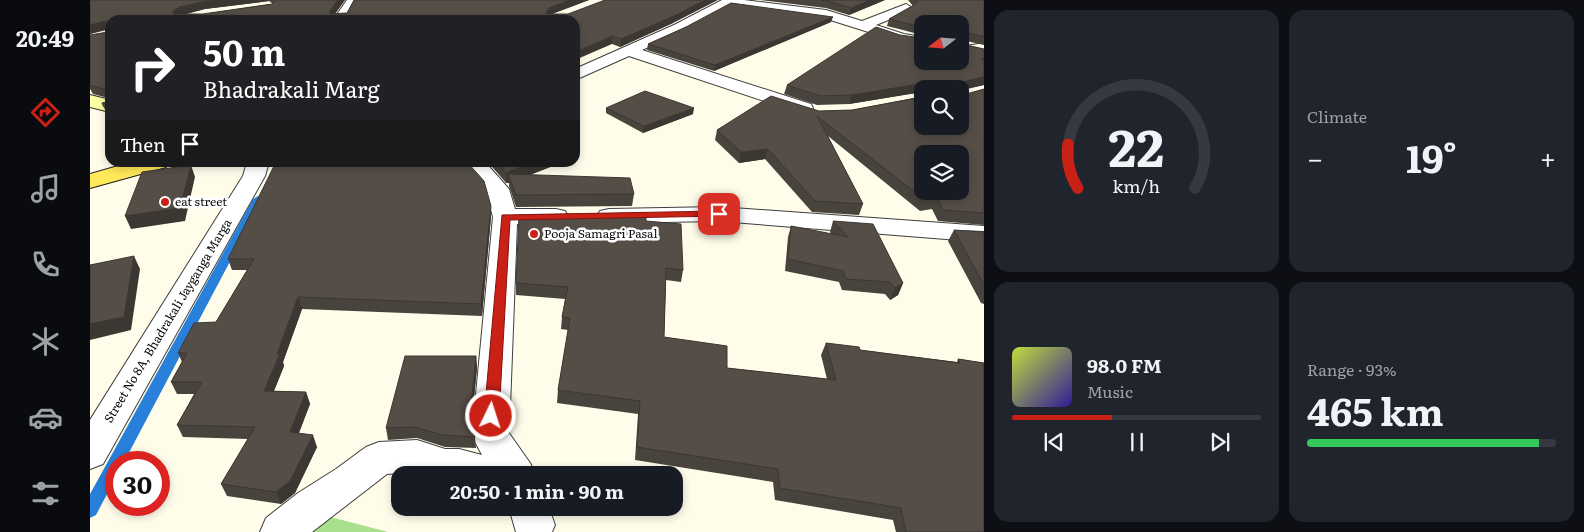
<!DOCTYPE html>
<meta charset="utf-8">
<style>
:root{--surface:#171b24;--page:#20242c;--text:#f1f3f6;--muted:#9ea1a6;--line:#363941;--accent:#c92116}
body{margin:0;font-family:Literata,serif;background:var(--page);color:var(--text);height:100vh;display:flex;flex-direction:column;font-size:19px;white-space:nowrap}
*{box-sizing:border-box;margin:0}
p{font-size:16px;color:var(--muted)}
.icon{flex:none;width:28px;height:28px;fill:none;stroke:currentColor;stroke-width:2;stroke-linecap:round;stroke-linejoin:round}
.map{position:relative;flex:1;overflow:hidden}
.drawer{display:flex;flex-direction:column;gap:10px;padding:10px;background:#0d0f14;width:600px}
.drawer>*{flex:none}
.banner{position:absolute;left:15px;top:15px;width:475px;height:152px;border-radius:15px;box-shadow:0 2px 8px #0003;background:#202124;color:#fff;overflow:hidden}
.needle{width:32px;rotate:253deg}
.fabs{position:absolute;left:824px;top:15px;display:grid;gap:10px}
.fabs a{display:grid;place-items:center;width:55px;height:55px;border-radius:10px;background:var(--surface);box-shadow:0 2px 8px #0003;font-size:25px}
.speed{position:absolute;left:15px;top:451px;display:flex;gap:10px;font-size:25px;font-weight:700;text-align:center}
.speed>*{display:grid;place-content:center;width:65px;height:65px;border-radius:50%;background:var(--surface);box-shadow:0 2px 8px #0003;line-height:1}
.speed .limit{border:8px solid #d22;background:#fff;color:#111}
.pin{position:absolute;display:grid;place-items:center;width:42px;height:42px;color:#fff;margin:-21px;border-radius:10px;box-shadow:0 2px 8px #0006}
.me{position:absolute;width:55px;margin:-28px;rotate:4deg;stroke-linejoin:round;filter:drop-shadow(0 0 4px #0008)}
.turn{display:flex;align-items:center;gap:18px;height:105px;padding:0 15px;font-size:22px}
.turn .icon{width:65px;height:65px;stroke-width:2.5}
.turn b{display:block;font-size:35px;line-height:42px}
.then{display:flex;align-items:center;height:48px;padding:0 15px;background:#0003;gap:10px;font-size:19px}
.big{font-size:38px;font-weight:700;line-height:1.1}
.drawer .widget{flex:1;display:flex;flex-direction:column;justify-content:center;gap:8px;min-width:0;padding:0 18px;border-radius:15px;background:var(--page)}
.drawer .dial{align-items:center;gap:0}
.dial svg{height:130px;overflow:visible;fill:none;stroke:var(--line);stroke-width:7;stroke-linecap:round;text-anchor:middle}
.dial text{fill:var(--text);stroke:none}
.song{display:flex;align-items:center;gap:15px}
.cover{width:60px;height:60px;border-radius:8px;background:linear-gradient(135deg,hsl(70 70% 55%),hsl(250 70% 35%))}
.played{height:5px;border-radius:2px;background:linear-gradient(90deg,var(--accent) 40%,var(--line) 40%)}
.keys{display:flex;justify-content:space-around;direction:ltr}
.heat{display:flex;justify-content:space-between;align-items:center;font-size:28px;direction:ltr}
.charge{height:8px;border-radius:4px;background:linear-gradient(90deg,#34c759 93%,var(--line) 0)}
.drawer .tiles{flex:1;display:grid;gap:10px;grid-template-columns:repeat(2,1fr)}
.trip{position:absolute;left:301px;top:466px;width:292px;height:50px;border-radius:15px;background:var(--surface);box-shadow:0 2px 8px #0003;font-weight:700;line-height:50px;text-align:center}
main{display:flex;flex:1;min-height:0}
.menu{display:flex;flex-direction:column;width:90px;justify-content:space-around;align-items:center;background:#090b0e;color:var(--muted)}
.menu .icon{width:35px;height:35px}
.menu .active{color:var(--accent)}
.menu b{font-size:22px;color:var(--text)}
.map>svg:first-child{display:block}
.forest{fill:#a9e08d}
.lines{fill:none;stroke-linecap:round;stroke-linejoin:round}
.stream{fill:#2880db;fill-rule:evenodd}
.street-casing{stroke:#3e3e3e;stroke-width:2}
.secondary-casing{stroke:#2d2d2d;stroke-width:2}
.primary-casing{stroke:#1c1c1c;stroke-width:2}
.street{fill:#fff;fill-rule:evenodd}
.secondary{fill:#ffffa5;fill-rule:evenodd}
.primary{fill:#ffe85a;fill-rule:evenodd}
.wall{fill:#49433d;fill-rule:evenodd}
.shaded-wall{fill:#3c3732}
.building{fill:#554e47;stroke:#3c3732;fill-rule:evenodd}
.route{fill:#c92116;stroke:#83150e}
.poi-dot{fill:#c92116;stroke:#fff;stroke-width:2}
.labels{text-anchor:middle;stroke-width:5;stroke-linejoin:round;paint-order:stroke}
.poi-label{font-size:12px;fill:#0b0b0b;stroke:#fff;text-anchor:start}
.street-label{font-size:12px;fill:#0b0b0b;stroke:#fff}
</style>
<main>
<nav class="menu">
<b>20:49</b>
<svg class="icon active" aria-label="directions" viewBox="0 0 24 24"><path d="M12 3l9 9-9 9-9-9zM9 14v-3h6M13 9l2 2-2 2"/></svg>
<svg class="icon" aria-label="music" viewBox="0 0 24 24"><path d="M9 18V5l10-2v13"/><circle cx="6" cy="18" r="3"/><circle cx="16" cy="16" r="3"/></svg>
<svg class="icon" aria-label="phone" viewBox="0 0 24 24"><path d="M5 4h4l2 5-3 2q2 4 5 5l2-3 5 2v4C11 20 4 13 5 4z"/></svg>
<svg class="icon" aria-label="climate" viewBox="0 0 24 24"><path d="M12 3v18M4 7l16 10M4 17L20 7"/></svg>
<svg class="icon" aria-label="car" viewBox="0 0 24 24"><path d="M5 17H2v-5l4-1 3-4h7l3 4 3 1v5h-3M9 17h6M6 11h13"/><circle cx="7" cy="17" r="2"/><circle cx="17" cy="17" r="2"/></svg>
<svg class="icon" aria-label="filters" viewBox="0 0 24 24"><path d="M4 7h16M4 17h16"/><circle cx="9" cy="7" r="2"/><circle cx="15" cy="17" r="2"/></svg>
</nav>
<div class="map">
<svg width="894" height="532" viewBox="0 0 894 532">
<rect width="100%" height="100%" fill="#fffdea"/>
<!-- forest -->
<path class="forest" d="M233,515l65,17h-78z"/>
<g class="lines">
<!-- stream -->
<path class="stream" d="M168,196l5,3 -139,263h-8v15l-20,38 -6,3v-24l163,-295z"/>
<defs>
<g id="street">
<path d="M257,0h12l-12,20h-14z"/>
<path d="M632,0h22l82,10 36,11 44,-17 7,4 -2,3 -35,14 28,9 18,3v8l-25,-4 -73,-23 -94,-12 -46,25 -42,19 169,54 2,4 -2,4 -7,2 -7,-2 -168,-56 -54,24v-11l99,-44z"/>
<path d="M894,34v8l-24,4v-10z"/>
<path d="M157,162h22l-4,14 -162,288 -13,5v-49l153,-244z"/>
<path d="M371,162h24l24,27 6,20h41l9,2 3,5 -3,5 -9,2 -39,1 -8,209 21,30 6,12h-112l-8,-3 -29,2 -75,58h-52l6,-14 32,-25 38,-24 30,-22 13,-5 38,-2 28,9h14l23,6 -10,-19 21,-219 -7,-26z"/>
<path d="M629,207l265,19v16l-265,-21 -110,2 -9,-2 -3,-5 3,-5 9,-2z"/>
<path d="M419,508h40l6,17 -3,7h-36z"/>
</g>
<path id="secondary" d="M0,95l20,5v12l-20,-5z"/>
<path id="primary" d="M42,162h37l-3,5 -76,21v-14z"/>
</defs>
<!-- street casing -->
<use href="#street" class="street-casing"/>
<!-- secondary casing -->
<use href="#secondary" class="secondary-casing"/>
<!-- primary casing -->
<use href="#primary" class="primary-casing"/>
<!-- street -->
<use href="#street" class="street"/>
<!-- secondary -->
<use href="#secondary" class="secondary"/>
<!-- primary -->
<use href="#primary" class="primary"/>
</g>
<!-- wall -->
<g class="wall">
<path d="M0,0h255l-10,14 12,-1 7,-13h235l-37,14 121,9 -53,24 -8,-3 -37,-24h-465v96h-2l-6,-13 6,-1v-4l-15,-4 -3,-5v-54l18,-3v-3l-18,5zM179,1l4,3h-1l-69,10h-17l19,-5z"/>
<path d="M670,0h125l-36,15 -23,-7z"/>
<path d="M818,0h76v45l-22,-5v4l22,6v35l-21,5v5l21,-6v136l-46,-4 -6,-12 -12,2 -92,-75 35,68 -4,11 -47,-3 -47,-53 -26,4 -24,-23 2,-10 102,-19 33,-1 108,-21h-38v4v-1l-73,12 -32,1 -33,-11 3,-9 173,-24 -38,-37v14v-3l-35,-9 2,-7 24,-13z"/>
<path d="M741,22l-117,49 -67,-21 1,-6 38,-17z"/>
<path d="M516,108l87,6 -50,19 -37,-20z"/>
<path d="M398,162h75l-33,13 104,19 -2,12 -116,1 -7,-21v-3h-3z"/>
<path d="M401,217l-9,99 -180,-7 -19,53 1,4 -10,25 32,1 4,12 -11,29 18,14 -22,46 -14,11 -54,-8 -6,-12 27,-45 -65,-2 -6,-12 17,-31h-17l-6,-12 11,-20 -4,-9 38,-31 31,-52h-15l-4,-11z"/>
<path d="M556,221l37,49 -2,12 -15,-2 -2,57 63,31 100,11 -6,-24 5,-12 34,7 97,12 1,-3 26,4v169h-88l-3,-12 -118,-20 -2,-18 -138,-22 3,-46 -81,-11 1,-13 10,-60 -7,-1 1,-12 3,-18 -49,-4v-12z"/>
<path d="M743,221l70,62 -5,12 -8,5 -5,-6 -43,-4 -3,-8 -54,-11 3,-34 3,-11 40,8 -1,-2z"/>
<path d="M864,230l30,1v73l-3,-1 -33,-62z"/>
<path d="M386,356l1,12 -6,60 4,9 1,11 -31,-1 -28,-9 -29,2 -2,-12z"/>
</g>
<!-- shaded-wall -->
<g class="shaded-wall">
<path d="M129,0h49l1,1 -64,8 -23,6 -9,-1v-3l6,-4 24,-5z"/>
<path d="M248,0h7l-14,19 -1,-8z"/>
<path d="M480,0h19l-40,15 -3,-2 3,-5z"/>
<path d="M615,0h13l-45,23 -53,24 1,-8z"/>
<path d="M780,0h15l-36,15 2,-7z"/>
<path d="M743,17l-2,5 -117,49 1,-6z"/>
<path d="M17,21l3,8 -20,5v-9z"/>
<path d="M522,36v8l-37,16v-8z"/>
<path d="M894,77v8l-24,5 2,-8z"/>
<path d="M835,83l-3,9 -73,12 3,-9z"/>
<path d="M604,108l-1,6 -50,19 1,-7z"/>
<path d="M678,149l-3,10 -26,4 2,-11z"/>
<path d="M444,162h29l-52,20 -3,-8 1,9h-3v-10z"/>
<path d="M101,165l4,12 -10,44 -54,8 -6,-13z"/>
<path d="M401,206v11l-9,99 -1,-12z"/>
<path d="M44,256l6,13 -9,61 -41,10v-16z"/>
<path d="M813,283l-5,12 -8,5 5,-12z"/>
<path d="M208,297l4,12 -19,53 1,4 -15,37 -5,-12z"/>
<path d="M386,356l1,12 -7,68 -1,-12z"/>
<path d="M216,392l4,12 -16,41 -4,-13z"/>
<path d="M223,435l4,12 -22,46 -14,11 -5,-12z"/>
</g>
<!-- building -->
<g class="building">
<path d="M0,0h129l-16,2 -24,5 -6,4v3h30l69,-10 4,-4h62l-8,11v3l17,-1 7,-13h216l-21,8 -3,5 2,1h20l37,-14h100l-31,16 -53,23 -9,-3 -37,16v-32h-465v87h-6l-2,-4 6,-1 -1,-12 -17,-5v-50l18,-3 1,-9 -2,-2 -17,4z"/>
<path d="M731,0h49l-19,8 -23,-7z"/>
<path d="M826,0h68v37l-20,-5 -3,2 1,10 22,5v10h-3l3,1v17l-22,5 1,13 21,-6v124l-41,-3 -6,-12 -12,2 -108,-84 46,88 -48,-3 -47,-52 -27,3 -24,-22 54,-34 48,15 33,-1 70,-13v29h38v-37h-33v-4l-2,-2 -73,12 -32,1 -33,-11 89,-58 24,8 22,3v23h38v-37h-38v3l-33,-8 25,-14 3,-3zM832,154h38v37h-38z"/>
<path d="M641,3l102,14 -118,48 -67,-21 38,-17z"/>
<path d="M555,91l49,17 -50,18 -38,-18z"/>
<path d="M186,162h191l17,19 7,25 -10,98 -183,-7 -21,57h3l-16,37 42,1 -16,40 23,3 -23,46 -14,11 -55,-8 34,-57 -78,-2 25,-43h-31l16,-29h-9l16,-30 22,-1 38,-63h-26z"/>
<path d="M407,162h37l-28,11z"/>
<path d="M101,165l-11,43 -55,8 17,-44z"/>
<path d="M418,174l122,4 4,16 -118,1z"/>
<path d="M552,213h4v8l35,3 2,46 -17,-2 -2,69 63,9v22l109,12 -10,-37 33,4 1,3 100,13 -2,-4 26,4v169h-78l-5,-24 -121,-20 -2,-19 -141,-22 3,-46 -82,-11 12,-72 -8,-1 6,-30 -52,-4 3,-68z"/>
<path d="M743,221l40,3 30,59 -8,5 -5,-6 -44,-3 -3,-8 -55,-12 3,-33 57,11z"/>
<path d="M864,230l30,2v53z"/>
<path d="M44,256l-10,61 -34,7v-59z"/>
<path d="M315,356h71l-7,68 6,13 -32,-2 -28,-8 -29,1z"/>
</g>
<!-- route -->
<path class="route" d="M629,211l4,1v4l-213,4 -11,196 -2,4 -6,2 -5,-2 -2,-4 18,-201z"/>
<!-- markers -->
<g class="poi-dot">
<circle cx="75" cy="202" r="5"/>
<circle cx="444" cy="234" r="5"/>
</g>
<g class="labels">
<!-- poi labels -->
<g class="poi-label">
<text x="85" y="206">eat street</text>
<text x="454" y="238">Pooja Samagri Pasal</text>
</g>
<!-- street labels -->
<g class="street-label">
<text transform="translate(78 321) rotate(-59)" y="4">Street No 8A, Bhadrakali Jayganga Marga</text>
</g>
</g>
</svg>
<div class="fabs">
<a><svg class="needle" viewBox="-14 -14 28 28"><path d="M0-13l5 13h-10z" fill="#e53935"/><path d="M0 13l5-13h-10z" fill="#9ea1a6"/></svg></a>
<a><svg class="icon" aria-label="search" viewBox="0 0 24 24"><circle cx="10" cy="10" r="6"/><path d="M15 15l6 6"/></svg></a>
<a><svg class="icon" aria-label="layers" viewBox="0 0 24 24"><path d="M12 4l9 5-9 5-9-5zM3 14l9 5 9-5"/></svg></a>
</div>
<div class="speed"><div class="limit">30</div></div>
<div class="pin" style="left:629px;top:214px;background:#d93025"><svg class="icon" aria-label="arrive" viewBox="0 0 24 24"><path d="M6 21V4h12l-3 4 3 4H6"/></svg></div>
<svg class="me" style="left:401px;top:416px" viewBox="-20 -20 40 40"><circle r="17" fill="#c92116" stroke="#fff" stroke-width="3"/><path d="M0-11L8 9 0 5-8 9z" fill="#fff"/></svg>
<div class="trip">20:50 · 1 min · 90 m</div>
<div class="banner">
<div class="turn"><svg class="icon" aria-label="right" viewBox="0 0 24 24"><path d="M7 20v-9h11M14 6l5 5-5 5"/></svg><div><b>50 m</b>Bhadrakali Marg</div></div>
<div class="then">Then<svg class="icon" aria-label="arrive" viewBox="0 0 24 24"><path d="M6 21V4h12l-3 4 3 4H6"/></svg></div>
</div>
</div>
<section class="drawer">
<div class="tiles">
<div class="widget dial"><svg viewBox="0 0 100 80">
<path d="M14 69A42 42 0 1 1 86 69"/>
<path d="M14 69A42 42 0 0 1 8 42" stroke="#c92116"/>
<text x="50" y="56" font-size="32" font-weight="700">22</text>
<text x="50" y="72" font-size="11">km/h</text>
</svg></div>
<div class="widget"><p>Climate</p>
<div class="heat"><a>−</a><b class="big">19°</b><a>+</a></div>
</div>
<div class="widget">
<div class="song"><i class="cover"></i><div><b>98.0 FM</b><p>Music</p></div></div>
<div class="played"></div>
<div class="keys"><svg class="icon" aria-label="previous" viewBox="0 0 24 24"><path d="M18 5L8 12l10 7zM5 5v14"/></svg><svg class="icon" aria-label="pause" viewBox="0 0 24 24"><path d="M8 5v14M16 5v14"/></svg><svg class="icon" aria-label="next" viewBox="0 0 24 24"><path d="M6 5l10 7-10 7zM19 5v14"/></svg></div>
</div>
<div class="widget"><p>Range · 93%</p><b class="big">465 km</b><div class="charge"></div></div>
</div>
</section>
</main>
